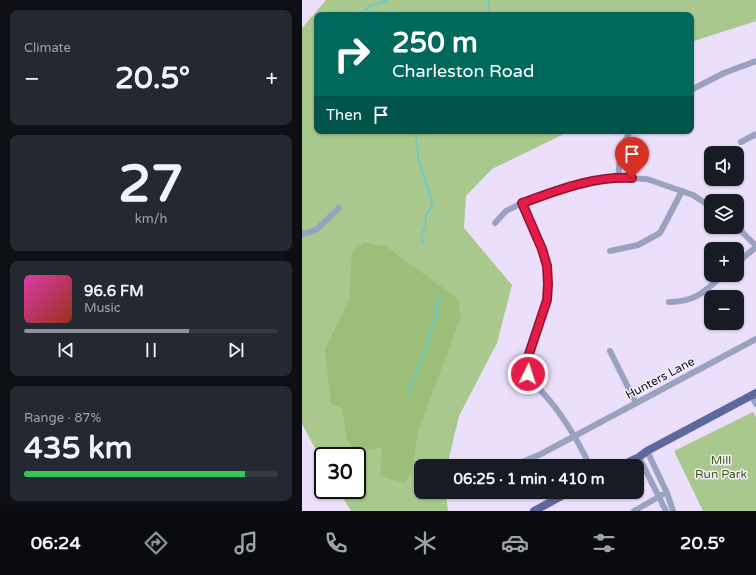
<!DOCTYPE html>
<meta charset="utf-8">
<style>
:root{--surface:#171b24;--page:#242831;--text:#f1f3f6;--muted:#9ea1a6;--line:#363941;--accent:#8c9099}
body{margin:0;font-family:"Varela Round",sans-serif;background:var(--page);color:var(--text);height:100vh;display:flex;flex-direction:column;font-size:15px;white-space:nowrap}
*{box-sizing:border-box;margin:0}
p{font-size:13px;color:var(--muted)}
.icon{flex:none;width:22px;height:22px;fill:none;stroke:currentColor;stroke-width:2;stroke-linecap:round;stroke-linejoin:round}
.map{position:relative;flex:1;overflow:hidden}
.details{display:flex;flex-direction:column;gap:10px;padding:10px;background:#0d0f14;width:302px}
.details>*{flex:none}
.banner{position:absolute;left:12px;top:12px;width:380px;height:122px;border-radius:8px;box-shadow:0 1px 3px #0004;background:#00695c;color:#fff;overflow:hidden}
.fabs{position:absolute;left:402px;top:146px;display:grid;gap:8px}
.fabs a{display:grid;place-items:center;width:40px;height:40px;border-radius:8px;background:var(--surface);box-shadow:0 1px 3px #0004;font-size:20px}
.speed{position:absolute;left:12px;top:447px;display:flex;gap:8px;font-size:20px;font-weight:700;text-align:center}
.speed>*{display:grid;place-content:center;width:52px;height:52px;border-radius:50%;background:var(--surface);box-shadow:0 1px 3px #0004;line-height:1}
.speed .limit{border:2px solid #111;border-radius:6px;background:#fff;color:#111}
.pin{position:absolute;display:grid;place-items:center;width:34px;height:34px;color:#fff;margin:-41px -17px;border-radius:50% 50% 50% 0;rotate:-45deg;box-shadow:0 0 4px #0007}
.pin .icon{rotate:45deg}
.me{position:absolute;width:44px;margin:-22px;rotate:4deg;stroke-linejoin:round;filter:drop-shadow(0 0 3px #0008)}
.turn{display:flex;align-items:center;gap:14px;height:84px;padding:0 12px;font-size:18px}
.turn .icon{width:52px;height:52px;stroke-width:2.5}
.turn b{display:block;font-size:28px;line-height:34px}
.then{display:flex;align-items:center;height:38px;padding:0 12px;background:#0003;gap:8px;font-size:15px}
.big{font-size:30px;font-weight:700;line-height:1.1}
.details .tile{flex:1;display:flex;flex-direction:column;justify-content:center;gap:6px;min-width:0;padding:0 14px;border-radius:8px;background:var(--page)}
.details .dial{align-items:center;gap:0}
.dial b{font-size:52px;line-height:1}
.song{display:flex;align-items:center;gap:12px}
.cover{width:48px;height:48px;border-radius:6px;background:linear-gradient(135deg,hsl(320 70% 55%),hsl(10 70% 35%))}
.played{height:4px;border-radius:2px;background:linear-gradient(90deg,var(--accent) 65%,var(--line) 65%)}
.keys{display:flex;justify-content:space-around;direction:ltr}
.heat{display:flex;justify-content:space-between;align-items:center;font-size:22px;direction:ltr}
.charge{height:6px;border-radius:3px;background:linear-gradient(90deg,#34c759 87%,var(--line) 0)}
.trip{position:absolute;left:112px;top:459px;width:230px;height:40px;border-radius:8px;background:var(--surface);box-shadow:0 1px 3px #0004;font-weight:700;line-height:40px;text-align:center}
.menu{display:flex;height:64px;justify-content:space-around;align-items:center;background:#090b0e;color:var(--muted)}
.menu .icon{width:28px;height:28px}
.menu .on{color:var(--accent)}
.menu b{font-size:18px;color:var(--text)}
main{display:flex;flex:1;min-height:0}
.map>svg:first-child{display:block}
.green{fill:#a9c88d}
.forest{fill:#9bbe79}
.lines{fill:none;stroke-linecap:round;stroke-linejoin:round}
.stream{stroke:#5dcbdb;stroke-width:1.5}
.minor{stroke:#9aa2c1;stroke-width:6}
.major{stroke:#5d689f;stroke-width:8}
.route-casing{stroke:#92132f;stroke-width:10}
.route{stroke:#e11d48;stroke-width:7}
.labels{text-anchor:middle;stroke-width:3;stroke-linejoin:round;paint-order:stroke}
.street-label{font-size:12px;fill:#120e17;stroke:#f5f0fc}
.park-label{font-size:12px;fill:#39590f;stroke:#f5f0fc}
</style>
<main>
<section class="details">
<div class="tile"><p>Climate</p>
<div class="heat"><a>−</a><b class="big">20.5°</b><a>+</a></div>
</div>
<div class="tile dial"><b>27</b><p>km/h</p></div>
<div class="tile">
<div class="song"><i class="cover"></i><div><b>96.6 FM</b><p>Music</p></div></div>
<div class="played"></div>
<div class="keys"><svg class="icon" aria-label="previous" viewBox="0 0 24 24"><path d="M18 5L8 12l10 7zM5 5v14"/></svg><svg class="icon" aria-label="pause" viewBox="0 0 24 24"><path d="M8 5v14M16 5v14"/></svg><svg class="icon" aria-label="next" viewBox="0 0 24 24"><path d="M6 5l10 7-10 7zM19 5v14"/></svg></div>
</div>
<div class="tile"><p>Range · 87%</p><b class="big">435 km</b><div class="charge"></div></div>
</section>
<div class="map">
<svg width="454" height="511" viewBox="0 0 454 511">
<rect width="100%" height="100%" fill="#ebdffc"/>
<!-- green -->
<g class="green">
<path d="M24,0h430v21l-65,21v-27h-374v116h253l-78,38 -26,27 -2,32 48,57 -15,58 -38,73 -12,50h-26v26h25l2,19h-97l-13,-21h19v-34h-34v7l-21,-39v-396z"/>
<path d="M451,412l3,5v94h-53l-29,-60z"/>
</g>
<!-- forest -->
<path class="forest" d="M62,242l23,5 71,52 3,18 -43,114 -6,41 -7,11 -25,-7 2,-28 -26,3 -9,-11 -5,-32 -11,-4 -6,-55 24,-49 3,-48z"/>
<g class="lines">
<!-- stream -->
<g class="stream">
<path d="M186,0l2,15"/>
<path d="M57,15l11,-9 17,-6"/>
<path d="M113,131l4,31 12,36 1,8 -6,10 -1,12 -4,8 2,8"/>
<path d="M106,393l18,-46 8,-26 3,-4 -1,-10 5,-7v-7"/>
</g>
<!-- minor -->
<g class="minor">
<path d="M389,90l33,-17 32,-12"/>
<path d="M439,142l15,-8"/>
<path d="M316,178l3,-29 9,-18"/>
<path d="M220,203c13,30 33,64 25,98 -3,9 -6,18 -9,26 -3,11 -13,31 -12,41 1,10 10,17 16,24 21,22 35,47 48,74"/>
<path d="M193,223l11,-12 16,-8 60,-20 36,-5 29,1 46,16 18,12"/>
<path d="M435,227l19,19"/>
<path d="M0,234l14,-4 23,-22"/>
<path d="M308,251l28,-6 22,-12 22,-42"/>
<path d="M435,263l19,-16"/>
<path d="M367,302c26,0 35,-10 54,-27"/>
<path d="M308,351l26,52"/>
<path d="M449,395l5,9"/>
<path d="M345,451l20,42 6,18"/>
<path d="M337,457l27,54"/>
<path d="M200,464h15l24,-10 215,-115"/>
<path d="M332,511l28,-16"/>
</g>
<!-- major -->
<g class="major">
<path d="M318,466l19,-9 8,-6 109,-58"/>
<path d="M232,511l35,-19"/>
</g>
</g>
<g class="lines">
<defs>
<path id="route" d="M226,374l-2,-6v-5l21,-63 1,-16 -1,-18 -5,-17 -20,-46c37,-13 71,-27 110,-25"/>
</defs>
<!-- route casing -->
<use href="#route" class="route-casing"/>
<!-- route -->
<use href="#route" class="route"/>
</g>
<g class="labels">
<!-- street labels -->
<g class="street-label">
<text transform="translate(358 378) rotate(-28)" y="4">Hunters Lane</text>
</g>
<!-- park labels -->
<g class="park-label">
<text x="419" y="464">Mill<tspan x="419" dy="14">Run Park</tspan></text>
</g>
</g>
</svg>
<div class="fabs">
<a><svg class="icon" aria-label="sound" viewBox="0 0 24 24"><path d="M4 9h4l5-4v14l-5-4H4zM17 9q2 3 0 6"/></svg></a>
<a><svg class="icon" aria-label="layers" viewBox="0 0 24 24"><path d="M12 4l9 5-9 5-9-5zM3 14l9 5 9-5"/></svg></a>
<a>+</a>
<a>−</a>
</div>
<div class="speed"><div class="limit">30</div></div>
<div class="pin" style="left:330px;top:178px;background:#d93025"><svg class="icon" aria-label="arrive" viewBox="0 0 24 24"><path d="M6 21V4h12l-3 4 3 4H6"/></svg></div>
<svg class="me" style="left:226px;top:374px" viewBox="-20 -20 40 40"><circle r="17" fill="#e11d48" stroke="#fff" stroke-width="3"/><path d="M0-11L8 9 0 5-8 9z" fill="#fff"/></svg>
<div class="trip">06:25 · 1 min · 410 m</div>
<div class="banner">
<div class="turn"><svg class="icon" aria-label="right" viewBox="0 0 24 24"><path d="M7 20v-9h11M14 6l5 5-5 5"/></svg><div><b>250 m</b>Charleston Road</div></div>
<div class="then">Then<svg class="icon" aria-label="arrive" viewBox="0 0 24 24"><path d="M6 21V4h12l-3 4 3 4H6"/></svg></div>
</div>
</div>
</main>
<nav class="menu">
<b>06:24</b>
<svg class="icon on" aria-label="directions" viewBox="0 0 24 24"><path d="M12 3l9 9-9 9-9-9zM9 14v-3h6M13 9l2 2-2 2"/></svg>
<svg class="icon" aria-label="music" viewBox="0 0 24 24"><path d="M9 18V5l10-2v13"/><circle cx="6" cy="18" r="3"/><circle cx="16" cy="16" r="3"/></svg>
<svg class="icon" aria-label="phone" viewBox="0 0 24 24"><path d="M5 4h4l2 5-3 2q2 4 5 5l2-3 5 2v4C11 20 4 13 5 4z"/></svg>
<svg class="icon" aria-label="climate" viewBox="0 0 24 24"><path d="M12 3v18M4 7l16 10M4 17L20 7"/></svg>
<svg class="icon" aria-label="car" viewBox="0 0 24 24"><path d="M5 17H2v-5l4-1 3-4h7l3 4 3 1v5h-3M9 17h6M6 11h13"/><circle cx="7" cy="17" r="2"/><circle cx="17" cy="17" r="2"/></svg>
<svg class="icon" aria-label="filters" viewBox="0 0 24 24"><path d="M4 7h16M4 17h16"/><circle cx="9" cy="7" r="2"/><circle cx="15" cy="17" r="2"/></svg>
<b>20.5°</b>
</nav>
